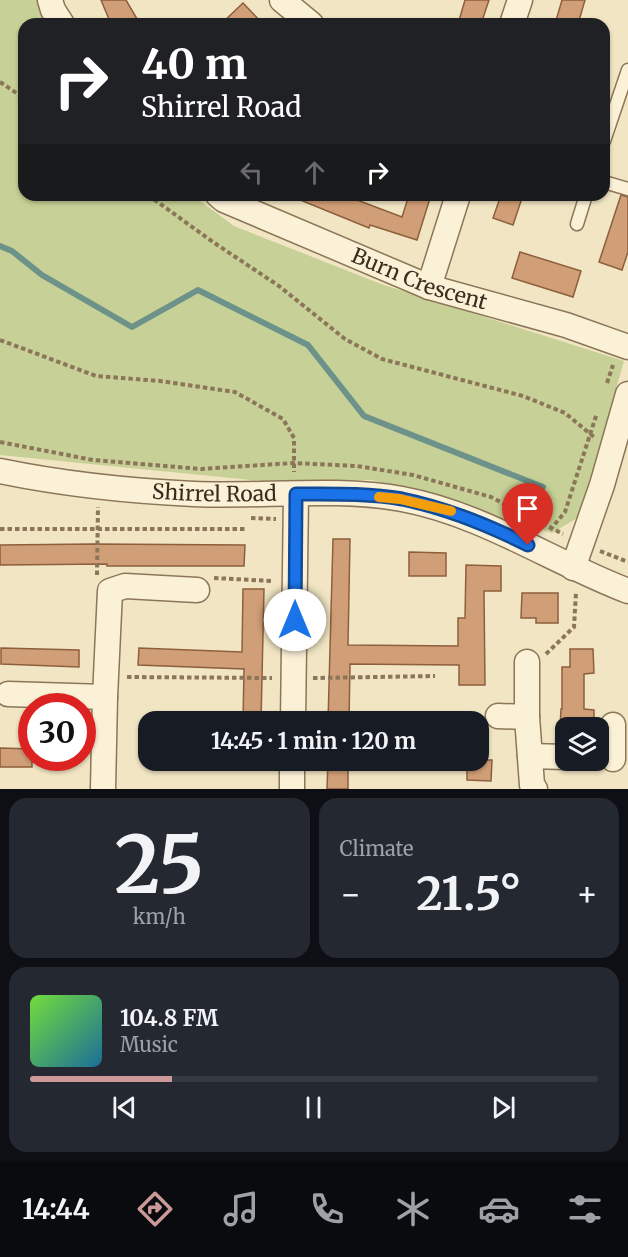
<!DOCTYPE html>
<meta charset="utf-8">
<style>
:root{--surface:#171b24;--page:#242831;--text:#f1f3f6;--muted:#9ea1a6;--line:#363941;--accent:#cc9898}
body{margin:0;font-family:Merriweather,serif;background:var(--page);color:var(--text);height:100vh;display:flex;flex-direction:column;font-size:22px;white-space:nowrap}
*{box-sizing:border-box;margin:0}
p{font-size:20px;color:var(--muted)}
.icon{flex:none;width:33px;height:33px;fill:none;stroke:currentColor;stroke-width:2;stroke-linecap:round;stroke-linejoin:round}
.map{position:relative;height:789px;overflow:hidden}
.side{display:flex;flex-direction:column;gap:9px;padding:9px;background:#0d0f14;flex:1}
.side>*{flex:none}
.hud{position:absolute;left:18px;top:18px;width:592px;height:183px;border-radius:18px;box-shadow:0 2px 4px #0004;background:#202124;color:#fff;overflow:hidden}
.buttons{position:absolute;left:555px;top:717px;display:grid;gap:12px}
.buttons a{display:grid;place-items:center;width:54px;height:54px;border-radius:12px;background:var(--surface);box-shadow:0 2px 4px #0004;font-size:30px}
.speed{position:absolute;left:18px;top:693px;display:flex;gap:12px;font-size:30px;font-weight:700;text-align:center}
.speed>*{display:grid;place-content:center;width:78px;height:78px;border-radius:50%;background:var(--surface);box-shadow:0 2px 4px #0004;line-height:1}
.speed .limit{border:9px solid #d22;background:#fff;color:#111}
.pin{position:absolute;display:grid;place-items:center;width:51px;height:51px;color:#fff;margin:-62px -26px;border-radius:50% 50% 50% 0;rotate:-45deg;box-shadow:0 0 6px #0007}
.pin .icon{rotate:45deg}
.me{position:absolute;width:66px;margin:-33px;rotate:0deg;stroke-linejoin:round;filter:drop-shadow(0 0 4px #0008)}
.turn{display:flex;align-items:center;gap:21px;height:126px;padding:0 24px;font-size:27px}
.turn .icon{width:78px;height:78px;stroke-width:2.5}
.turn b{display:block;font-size:42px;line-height:51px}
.lanes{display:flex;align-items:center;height:57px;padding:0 24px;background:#0003;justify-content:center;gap:30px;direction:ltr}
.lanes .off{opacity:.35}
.big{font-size:45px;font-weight:700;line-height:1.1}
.side .card{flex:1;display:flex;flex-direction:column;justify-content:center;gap:9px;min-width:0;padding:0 21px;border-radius:18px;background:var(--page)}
.side .dial{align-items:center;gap:0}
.dial b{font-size:78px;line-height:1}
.song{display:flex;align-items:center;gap:18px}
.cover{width:72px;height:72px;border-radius:9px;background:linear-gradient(135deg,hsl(100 70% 55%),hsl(200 70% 35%))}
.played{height:6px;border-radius:3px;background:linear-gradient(90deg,var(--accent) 25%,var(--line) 25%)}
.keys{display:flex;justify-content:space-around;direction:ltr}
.heat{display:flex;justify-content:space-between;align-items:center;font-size:33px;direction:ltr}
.side .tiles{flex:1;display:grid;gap:9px;grid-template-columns:1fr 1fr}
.card:last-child{grid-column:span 2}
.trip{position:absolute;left:138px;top:711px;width:351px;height:60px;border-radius:18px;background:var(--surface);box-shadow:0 2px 4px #0004;font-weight:700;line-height:60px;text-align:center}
.tab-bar{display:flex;height:96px;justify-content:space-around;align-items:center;background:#090b0e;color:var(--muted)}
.tab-bar .icon{width:42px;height:42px}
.tab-bar .current{color:var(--accent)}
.tab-bar b{font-size:27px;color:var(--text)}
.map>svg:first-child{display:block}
.green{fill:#c7d096}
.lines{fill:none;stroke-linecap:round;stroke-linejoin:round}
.stream{stroke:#6c928a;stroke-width:6}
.building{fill:#d19f77;stroke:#8d5f3d;stroke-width:1.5}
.lane-casing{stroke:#8c7659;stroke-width:15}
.street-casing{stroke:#8c7659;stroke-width:27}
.path{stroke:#8c7659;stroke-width:4;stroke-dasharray:4.5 3;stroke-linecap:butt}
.lane{stroke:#fbf1d7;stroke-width:12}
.street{stroke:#fbf1d7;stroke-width:24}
.route-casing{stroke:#114b97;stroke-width:15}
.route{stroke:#1a73e8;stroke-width:10}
.slow{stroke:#f59e0b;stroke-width:10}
.labels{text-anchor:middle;stroke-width:6;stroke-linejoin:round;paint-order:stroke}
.street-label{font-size:21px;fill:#3b2d1e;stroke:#f7eed4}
</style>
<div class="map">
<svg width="628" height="789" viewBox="0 0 628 789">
<rect width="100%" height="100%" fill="#f1e5c3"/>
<!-- green -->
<path class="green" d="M0,0h37l11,24h-24v171h168l42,31 147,58 243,77 -45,156 -27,16 -180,-53 -110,1 -262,-26z"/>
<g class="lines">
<!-- stream -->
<path class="stream" d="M0,246l12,5 30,24 90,52 66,-37 110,55 56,71 179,71"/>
</g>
<!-- building -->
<g class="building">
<path d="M101,0h25l14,24h-29z"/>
<path d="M465,0h24l-8,24h-23z"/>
<path d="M562,0h23l-7,24h-23z"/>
<path d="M243,3l20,21h-42z"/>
<path d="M288,195h56l58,22 7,-22h22l-14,45 -47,-15 -1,3z"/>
<path d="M501,195h22l-10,30 -20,-7z"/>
<path d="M621,195l7,2v55l-6,18 -23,-8z"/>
<path d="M520,252l61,19 -8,26 -61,-19z"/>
<path d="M333,539h17l-2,106 110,1v-28h7l1,-53 35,1v25h-17l1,94h-26v-20l-109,-1 -1,58h-21z"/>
<path d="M93,544l152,1 -1,21h-137v-2l-107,1v-20z"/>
<path d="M409,552l37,1v23h-37z"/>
<path d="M243,589h21l-3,133h-18l1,-53 -106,-4 1,-17 103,4z"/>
<path d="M522,593h36v30h-22v-5h-15z"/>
<path d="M1,648l78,2v17l-78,-3z"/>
<path d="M570,649h23l1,24 -10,1v35l10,1v18h-34l1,-19h1v-42h8z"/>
<path d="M0,748l32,1v18h-32z"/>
<path d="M328,760h20v29h-21z"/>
<path d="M467,760h25l-1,21 -24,-1z"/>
</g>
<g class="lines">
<defs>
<g id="lane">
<path d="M604,141l24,-71"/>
<path d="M604,182l24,7"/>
<path d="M577,224l9,-29"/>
</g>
<g id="street">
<path d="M50,0l3,10 9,14"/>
<path d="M282,0l29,24"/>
<path d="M512,24l8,-24"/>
<path id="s1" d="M218,195l6,5 205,87 137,38 62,22"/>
<path d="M429,287l29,-92"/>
<path id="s2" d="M0,471c63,13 129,20 194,23 67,3 142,-7 208,5 81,15 150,63 226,92"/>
<path d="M573,568l29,-83 26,-91"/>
<path d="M527,662v55l5,68 3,4"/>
<path d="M8,694l97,3"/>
<path d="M498,716l29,1"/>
<path d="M293,722l3,-228"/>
<path d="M530,756l36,1"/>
<path d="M613,759v-34"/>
<path d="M103,789l2,-92 5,-106 15,-5 72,4"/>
<path d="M292,789v-29"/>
</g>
</defs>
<!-- lane casing -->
<use href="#lane" class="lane-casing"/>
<!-- street casing -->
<use href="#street" class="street-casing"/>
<!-- path -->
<g class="path">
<path d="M0,82l24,16"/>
<path d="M148,195l65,47 66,44 66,53 37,20 141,37 42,17 29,24"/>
<path d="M0,340l96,36 64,5 75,11 48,27 11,19v34"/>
<path d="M607,383l6,-18"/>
<path d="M0,442l93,18 108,9 92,-6 64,3 56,9 78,22 72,37"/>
<path d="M251,518l25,1"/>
<path d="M0,529h247"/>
<path d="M550,530l15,-18 32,-99"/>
<path d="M600,551l28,11"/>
<path d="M97,575l1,-68"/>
<path d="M214,578l59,3"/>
<path d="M546,654l28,-27 2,-35"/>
<path d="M127,677l145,1"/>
<path d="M313,678l122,-2"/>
</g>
<!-- lane -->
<use href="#lane" class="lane"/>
<!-- street -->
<use href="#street" class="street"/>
</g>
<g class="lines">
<defs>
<path id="route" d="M295,620l1,-126c35,0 72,-1 106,5 44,9 86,26 126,46"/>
</defs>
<!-- route casing -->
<use href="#route" class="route-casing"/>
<!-- route -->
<use href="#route" class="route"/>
<!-- slow -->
<path class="slow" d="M379,497l21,2 51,12"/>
</g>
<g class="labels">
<!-- street labels -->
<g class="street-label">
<text dy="7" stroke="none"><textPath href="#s1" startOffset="219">Burn Crescent</textPath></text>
<text dy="7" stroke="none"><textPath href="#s2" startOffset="216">Shirrel Road</textPath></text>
</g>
</g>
</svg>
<div class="buttons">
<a><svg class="icon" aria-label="layers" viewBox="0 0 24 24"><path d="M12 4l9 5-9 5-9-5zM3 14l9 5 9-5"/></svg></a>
</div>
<div class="speed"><div class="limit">30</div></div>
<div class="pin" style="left:528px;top:545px;background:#d93025"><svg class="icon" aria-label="arrive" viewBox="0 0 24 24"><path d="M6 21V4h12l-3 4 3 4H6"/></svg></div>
<svg class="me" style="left:295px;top:620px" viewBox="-20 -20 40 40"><circle r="19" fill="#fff"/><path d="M0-13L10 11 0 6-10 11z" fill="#1a73e8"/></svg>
<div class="trip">14:45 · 1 min · 120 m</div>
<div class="hud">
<div class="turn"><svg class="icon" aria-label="right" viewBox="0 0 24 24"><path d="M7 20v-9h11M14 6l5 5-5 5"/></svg><div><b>40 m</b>Shirrel Road</div></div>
<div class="lanes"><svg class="icon off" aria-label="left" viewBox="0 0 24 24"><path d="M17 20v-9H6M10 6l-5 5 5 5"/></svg><svg class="icon off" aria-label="ahead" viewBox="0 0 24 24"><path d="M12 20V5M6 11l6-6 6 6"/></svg><svg class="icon" aria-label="right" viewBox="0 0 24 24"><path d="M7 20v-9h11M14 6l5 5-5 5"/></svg></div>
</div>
</div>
<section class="side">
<div class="tiles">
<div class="card dial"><b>25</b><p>km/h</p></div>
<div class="card"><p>Climate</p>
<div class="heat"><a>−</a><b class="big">21.5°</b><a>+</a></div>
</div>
<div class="card">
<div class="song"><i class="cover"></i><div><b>104.8 FM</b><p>Music</p></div></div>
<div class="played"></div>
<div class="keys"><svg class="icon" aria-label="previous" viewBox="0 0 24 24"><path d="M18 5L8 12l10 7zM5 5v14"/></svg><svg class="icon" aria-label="pause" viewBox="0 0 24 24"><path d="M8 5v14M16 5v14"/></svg><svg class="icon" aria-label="next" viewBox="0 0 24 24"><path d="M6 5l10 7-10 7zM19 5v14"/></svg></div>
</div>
</div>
</section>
<nav class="tab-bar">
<b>14:44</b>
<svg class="icon current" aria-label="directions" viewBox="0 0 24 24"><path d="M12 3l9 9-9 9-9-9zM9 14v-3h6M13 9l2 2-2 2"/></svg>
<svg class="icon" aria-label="music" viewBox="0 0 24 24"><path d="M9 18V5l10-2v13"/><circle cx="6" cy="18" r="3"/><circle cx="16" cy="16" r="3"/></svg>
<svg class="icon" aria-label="phone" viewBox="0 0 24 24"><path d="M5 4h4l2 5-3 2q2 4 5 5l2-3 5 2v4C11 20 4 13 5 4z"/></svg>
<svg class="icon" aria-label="climate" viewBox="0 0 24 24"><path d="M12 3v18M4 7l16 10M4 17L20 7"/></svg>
<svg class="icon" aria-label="car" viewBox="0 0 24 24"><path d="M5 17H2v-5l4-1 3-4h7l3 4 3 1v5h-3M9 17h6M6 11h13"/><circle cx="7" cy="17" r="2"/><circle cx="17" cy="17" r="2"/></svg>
<svg class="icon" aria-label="filters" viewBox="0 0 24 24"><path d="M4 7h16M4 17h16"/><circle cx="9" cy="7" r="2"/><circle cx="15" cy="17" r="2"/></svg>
</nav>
